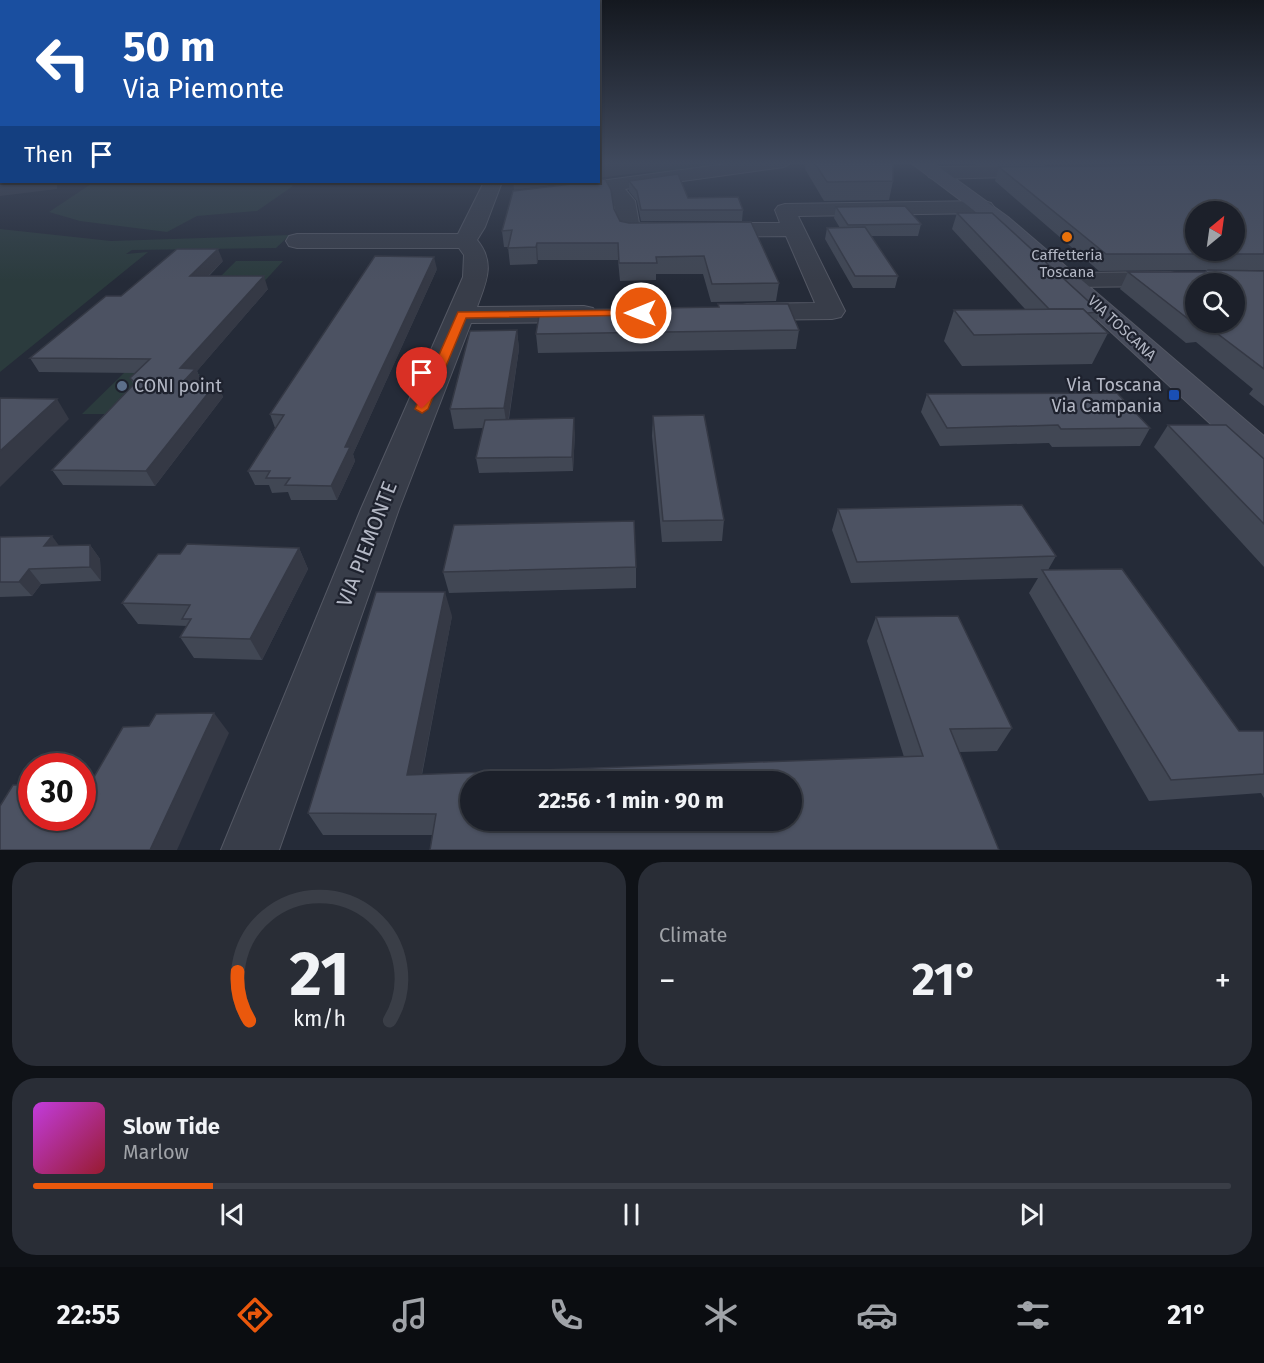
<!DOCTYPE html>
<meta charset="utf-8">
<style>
:root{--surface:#1c202a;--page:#292d36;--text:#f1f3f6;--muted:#a0a3a8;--line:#3a3e47;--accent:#ea580c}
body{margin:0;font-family:"Fira Sans",sans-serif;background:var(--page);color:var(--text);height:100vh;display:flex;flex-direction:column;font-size:22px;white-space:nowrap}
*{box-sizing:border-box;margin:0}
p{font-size:20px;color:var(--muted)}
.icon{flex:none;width:33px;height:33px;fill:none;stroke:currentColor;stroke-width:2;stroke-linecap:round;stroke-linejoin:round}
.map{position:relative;height:850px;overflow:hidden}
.panel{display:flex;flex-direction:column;gap:12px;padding:12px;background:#0f1217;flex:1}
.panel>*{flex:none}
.banner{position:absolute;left:0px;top:0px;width:600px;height:183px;box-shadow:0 2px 4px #0004,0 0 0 2px var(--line);background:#1a4fa0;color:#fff;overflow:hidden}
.needle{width:39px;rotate:29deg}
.fabs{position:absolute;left:1185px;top:201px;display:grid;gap:12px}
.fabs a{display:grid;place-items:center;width:60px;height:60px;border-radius:50%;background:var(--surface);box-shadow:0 2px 4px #0004,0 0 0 2px var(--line);font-size:30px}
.speed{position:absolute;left:18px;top:753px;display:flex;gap:12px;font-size:30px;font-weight:700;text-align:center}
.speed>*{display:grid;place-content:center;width:78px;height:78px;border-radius:50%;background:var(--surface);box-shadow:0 2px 4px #0004,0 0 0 2px var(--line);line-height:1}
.speed .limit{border:9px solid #d22;background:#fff;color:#111}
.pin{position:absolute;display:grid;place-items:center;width:51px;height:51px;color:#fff;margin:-62px -26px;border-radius:50% 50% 50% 0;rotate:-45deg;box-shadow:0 0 6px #0007}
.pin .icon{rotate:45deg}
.me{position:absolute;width:66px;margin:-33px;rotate:270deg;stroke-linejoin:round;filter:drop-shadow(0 0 4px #0008)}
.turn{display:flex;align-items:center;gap:21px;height:126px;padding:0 24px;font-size:27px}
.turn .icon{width:78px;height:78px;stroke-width:2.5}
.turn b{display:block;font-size:42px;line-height:51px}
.then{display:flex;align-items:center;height:57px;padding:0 24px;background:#0003;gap:12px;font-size:22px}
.big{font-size:45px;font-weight:700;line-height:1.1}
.panel .card{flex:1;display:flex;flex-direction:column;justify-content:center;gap:9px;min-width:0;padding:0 21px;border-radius:24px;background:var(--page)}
.panel .dial{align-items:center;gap:0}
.dial svg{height:156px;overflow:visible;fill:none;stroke:var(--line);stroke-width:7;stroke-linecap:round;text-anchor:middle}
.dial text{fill:var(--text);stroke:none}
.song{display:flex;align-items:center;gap:18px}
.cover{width:72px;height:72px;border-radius:9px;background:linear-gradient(135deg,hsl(290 70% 55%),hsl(350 70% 35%))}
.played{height:6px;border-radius:3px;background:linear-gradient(90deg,var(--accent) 15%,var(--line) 15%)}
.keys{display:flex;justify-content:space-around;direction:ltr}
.heat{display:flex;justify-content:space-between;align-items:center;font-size:33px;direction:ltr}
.panel .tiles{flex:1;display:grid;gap:12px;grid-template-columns:1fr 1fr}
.card:last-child{grid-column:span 2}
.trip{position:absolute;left:460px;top:771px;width:342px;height:60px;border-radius:30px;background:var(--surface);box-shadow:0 2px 4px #0004,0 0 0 2px var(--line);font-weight:700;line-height:60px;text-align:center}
.tab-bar{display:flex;height:96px;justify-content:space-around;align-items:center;background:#0b0d11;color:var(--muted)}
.tab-bar .icon{width:42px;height:42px}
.tab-bar .current{color:var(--accent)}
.tab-bar b{font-size:27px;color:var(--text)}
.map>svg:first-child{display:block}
.green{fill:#2b3b3d}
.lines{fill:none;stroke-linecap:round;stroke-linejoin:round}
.street-casing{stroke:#545864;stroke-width:2}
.secondary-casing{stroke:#545864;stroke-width:2}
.street{fill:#383d49;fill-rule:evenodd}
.secondary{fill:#474c5b;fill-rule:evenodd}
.wall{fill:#414754}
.shaded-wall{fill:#353945}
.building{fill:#4c5262;stroke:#353945;stroke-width:1.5;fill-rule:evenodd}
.route{fill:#ea580c;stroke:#983908;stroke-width:1.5}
.food-dot{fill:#e8710a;stroke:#1e222e;stroke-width:2}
.service-dot{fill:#5c6f8a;stroke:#1e222e;stroke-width:2}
.transit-dot{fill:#1a4fb4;stroke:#1e222e;stroke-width:2}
.labels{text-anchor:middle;stroke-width:4.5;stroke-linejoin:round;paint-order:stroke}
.far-poi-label{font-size:15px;fill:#b4b8c5;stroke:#1e222e}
.far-street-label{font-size:15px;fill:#b4b8c5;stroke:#1e222e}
.poi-label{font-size:18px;fill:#b4b8c5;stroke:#1e222e;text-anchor:end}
.near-street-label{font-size:21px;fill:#b4b8c5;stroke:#1e222e}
</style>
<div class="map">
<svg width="1264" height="850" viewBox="0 0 1264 850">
<rect width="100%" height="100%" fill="#252b38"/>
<!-- green -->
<g class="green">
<path d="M635,162h126l-105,13z"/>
<path d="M94,182h194l5,4 -36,25 -60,5 -30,16 -87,-11 -31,-9z"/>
<path d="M0,229l111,12 179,-6 -14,13 -144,2 -6,4 22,-2 -148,120z"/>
<path d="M236,261h47l-22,24h-49z"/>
<path d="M125,372l75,2 -4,6 -84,34h-30z"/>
</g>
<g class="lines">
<defs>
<g id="street">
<path d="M741,162h52l-9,5 -159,22 10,12 4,22h141l-5,-13 3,-4 7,-2 199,-3 7,2 3,4 -3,4 -7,2 -186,3 47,95 -4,6 -9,2 -85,1 -9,-2 -4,-6 4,-6 9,-2 68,-1 -29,-67 -157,1 -8,-2c-10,-15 1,-25 -15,-43l-43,6 -7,-2 -3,-4 3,-4 7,-2z"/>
<path d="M1043,166l6,2 3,4 -3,4 -113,3 -7,-2 -2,-4 2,-4 7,-2z"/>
<path d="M484,182h18l-17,45 -8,13c19,23 9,42 0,67l107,-1 9,2 4,6 -4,6 -9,2 -113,1 -72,186 -120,341h-58l140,-341 102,-232 1,-22 -5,-7h-162l-8,-2 -3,-5 3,-5 8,-2h161z"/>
<path d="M1170,272l9,2 3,5 -3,5 -9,2 -100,1 -9,-2 -3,-5 3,-5 9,-2z"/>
</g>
<path id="secondary" d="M910,162h22l76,55 256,219v29l-12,-3 -233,-215 -52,-42z"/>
</defs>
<!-- street casing -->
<use href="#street" class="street-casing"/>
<!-- secondary casing -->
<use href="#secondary" class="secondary-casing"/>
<!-- street -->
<use href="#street" class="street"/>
<!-- secondary -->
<use href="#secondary" class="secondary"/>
</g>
<!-- wall -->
<g class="wall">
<path d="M806,162h85l2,19 -4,19 -65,1 -19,-32z"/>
<path d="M973,162h291v2l-288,1z"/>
<path d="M1264,164v106h-26l26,1v135l-15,-12 4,-5 -57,-47 -10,1 -66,-54 8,-17h77l2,-2 -108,1 -104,-90 4,-14z"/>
<path d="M629,181l59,17 55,12 -1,11h-101l-4,-20 -8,-10z"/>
<path d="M836,207l85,17 -3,12h-47l27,40 -3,12h-42l-28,-49 2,-11h13l-6,-10z"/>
<path d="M614,209l6,12 159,62 -3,18 -65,1 -8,-28h-47v6l-36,1 -2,-21h-80l-1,4 -27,1 -2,-18h-4l-2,-16z"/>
<path d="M957,213l143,99 -4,9 12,12 -16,31 -130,2 -18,-25 10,-31 71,-1 -73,-80z"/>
<path d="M223,261l-14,15 59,13 -71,82 5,11h15l6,15 -68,89 -92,-1 -11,-15 82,-85 -4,-7 6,-5 -97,-1 -9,-14 91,-62z"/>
<path d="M437,269l-84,185 2,7 -18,39h-46l-3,-8 -16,1 -3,-8h-14l-7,-14 27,-43 -5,-14z"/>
<path d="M718,304l81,26 -3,19 -258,4 -2,-19 182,-27z"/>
<path d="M517,330l2,19 -10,70 66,13 -2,39 -94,2 -3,-15 7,-30 -29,1 -4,-20z"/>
<path d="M927,394l223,34 -10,18 -88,1 -3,-4 -109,3 -19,-34z"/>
<path d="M653,416l71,104 -2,21 -60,1 -10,-106z"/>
<path d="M1168,425l96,34v108l-110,-120z"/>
<path d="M838,509l218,47 -8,14 191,161h25v67l-3,-5 -112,8 -120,-208 9,-15 -187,5 -19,-53z"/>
<path d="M0,537l59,9 31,-1 10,14 1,22 -60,3 -9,12 -32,1z"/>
<path d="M299,548l9,21 -46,91 -68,-2 -14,-21 7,-11 -49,-2 -16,-21 58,-49z"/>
<path d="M636,567v21l-187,5 -6,-21z"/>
<path d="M452,616l-30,159 482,-18 -37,-116 9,-24 136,111 -15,23 -37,1 -528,83h-109l-15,-22z"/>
</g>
<!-- shaded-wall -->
<g class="shaded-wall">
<path d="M631,162h40v7l-73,9v-12z"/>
<path d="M2,176v6h55v7l-57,7v-19z"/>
<path d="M513,182h63l-62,8z"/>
<path d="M537,243l1,17 -1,4 -1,-17z"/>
<path d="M218,249l5,12 -27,27 -6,-12z"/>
<path d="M434,257l3,12 -84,185 2,7 -18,39 -6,-14 14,-39z"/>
<path d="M264,276l4,13 -71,82 5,12 -19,-1 -3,-14z"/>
<path d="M517,330l2,19 -12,79 -3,-20z"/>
<path d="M217,382l6,15 -68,89 -9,-15z"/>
<path d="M57,399l12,20 -69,68v-36z"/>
<path d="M574,418l1,14 -2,39 -1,-14z"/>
<path d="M52,536l11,15 -19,-5z"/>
<path d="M90,545l10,14 1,22 -11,-14z"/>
<path d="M299,548l9,21 -46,91 -12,-21z"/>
<path d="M29,569l12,15 -9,12 -13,-14z"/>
<path d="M445,592l7,24 -35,182 -10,-23z"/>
<path d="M214,713l15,20 -52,117h-27z"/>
</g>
<!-- building -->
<g class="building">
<path d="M0,162h2v14l-2,1z"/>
<path d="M598,162h33l-33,4z"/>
<path d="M814,162h77l2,1v18l-66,1z"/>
<path d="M1264,164v90h-158l-107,-87zM1196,212h38v38h-38z"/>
<path d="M678,174l10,24 50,-1 5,13h-102l-4,-19 -8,-10z"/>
<path d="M605,179l6,11 3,19 6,12 9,2 122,-1 28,61 -67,1 -8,-28 -48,1 1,6h-38l-1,-20h-81l-1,4 -28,1 4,-18 -10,1 11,-40 76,-9h9v-2z"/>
<path d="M905,206l16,18 -73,1 -12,-18z"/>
<path d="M957,213h35l108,99 -13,1 -4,-4h-34z"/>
<path d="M865,227l33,49h-43l-28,-48z"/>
<path d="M177,249h41l-28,27h74l-84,92 15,1 -12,13h34l-71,89 -94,-1 83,-87 -5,-5 20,-19 -120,-1 76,-62h15z"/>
<path d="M375,256l59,1 -89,190h5l-19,39 -46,-1 5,-7h-24l4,-7h-22l36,-56 -14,-1z"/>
<path d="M1208,270l56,1v98l-58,-44h-10l-68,-53h77zM1196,284h38v38h-38z"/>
<path d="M718,304h70l11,26 -263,4 4,-24 179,-3z"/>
<path d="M1083,309l25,24 -134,2 -20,-25z"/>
<path d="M517,330l-13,78 -54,1 20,-78z"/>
<path d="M1117,393l33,35 -89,1 -3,-4 -111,3 -20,-34z"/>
<path d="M0,398l57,1 -57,52z"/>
<path d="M704,415l20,105 -61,1 -10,-105z"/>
<path d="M574,418l-2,39 -96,1 9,-38z"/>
<path d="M1168,425h58l38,34v65z"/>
<path d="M1022,505l34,51 -199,6 -19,-53z"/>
<path d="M634,521l2,46 -193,5 11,-47z"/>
<path d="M52,536l-8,10 46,-1v22l-61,2 -10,13h-19v-45z"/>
<path d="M187,544l112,4 -49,91 -70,-2 11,-18h-9l8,-14 -68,-2 36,-49h22z"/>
<path d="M1122,569l117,162h25v43l-93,6 -129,-210z"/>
<path d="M376,592h69l-38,183 516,-19 -47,-139 82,-1 54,112 -62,1 49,121h-569l6,-36 -128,-1zM471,782h321v38h-321z"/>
<path d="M214,713l-64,137h-150v-44l13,-21h19v33h50v-34h8l33,-57 26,-1 7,-12z"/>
</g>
<!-- sky -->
<linearGradient id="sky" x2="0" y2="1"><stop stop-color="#14181f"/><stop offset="0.58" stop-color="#404a5e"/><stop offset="1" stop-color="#404a5e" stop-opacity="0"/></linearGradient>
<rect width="1264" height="281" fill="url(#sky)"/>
<!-- route -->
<path class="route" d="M641,310l5,3 -1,2 -179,3 -38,91 -6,4 -7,-4 43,-97z"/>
<!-- markers -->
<circle class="food-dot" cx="1067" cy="237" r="6"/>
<circle class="service-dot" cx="122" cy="386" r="6"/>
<rect class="transit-dot" x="1168" y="389" width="12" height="12" rx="3"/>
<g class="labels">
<!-- far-poi labels -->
<g class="far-poi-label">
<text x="1067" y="260">Caffetteria<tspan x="1067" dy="17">Toscana</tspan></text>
</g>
<!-- far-street labels -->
<g class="far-street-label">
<text transform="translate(1122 328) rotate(43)" y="5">VIA TOSCANA</text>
</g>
<!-- poi labels -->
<g class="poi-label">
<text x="1162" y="391">Via Toscana<tspan x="1162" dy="21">Via Campania</tspan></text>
<text x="134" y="392" text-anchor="start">CONI point</text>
</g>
<!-- near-street labels -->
<g class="near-street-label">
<text transform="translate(367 544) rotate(-69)" y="7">VIA PIEMONTE</text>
</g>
</g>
</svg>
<div class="fabs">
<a><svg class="needle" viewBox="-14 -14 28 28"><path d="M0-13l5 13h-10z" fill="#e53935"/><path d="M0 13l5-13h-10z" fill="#a0a3a8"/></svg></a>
<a><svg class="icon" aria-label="search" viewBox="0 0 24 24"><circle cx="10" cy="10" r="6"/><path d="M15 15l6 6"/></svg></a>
</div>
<div class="speed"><div class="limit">30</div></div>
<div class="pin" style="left:422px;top:409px;background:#d93025"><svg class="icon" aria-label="arrive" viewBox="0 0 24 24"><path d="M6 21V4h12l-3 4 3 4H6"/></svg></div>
<svg class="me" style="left:641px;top:313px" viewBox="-20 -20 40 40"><circle r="17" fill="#ea580c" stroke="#fff" stroke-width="3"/><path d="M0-11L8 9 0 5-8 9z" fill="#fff"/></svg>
<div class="trip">22:56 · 1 min · 90 m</div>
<div class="banner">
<div class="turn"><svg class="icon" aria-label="left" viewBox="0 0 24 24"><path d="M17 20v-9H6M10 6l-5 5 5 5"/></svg><div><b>50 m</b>Via Piemonte</div></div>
<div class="then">Then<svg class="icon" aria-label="arrive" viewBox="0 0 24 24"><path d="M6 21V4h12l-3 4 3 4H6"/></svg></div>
</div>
</div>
<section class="panel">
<div class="tiles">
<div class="card dial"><svg viewBox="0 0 100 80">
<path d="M14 69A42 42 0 1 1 86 69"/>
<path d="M14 69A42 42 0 0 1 8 44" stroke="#ea580c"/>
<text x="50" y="56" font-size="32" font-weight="700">21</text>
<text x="50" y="72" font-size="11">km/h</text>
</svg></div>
<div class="card"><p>Climate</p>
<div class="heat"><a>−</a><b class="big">21°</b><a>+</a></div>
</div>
<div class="card">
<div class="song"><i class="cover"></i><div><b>Slow Tide</b><p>Marlow</p></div></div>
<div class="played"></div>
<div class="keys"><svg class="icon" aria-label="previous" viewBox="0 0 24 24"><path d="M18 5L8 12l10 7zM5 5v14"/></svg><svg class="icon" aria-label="pause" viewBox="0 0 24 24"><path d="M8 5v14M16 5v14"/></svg><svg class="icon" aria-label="next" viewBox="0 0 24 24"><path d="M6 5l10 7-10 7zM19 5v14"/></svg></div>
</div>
</div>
</section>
<nav class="tab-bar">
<b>22:55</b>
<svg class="icon current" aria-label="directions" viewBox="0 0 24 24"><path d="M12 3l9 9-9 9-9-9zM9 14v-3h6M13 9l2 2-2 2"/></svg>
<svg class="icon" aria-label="music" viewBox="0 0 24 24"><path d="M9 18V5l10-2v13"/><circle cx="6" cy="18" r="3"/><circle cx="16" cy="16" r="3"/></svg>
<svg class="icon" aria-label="phone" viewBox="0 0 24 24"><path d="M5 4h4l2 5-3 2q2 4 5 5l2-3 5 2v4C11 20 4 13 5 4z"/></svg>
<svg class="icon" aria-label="climate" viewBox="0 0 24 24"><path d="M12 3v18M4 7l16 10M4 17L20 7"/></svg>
<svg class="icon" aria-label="car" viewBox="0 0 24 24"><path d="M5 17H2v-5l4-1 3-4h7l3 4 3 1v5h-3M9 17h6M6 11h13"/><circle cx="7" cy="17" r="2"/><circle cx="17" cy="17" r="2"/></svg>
<svg class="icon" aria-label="filters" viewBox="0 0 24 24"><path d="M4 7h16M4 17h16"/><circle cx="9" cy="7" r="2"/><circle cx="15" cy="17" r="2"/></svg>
<b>21°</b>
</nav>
